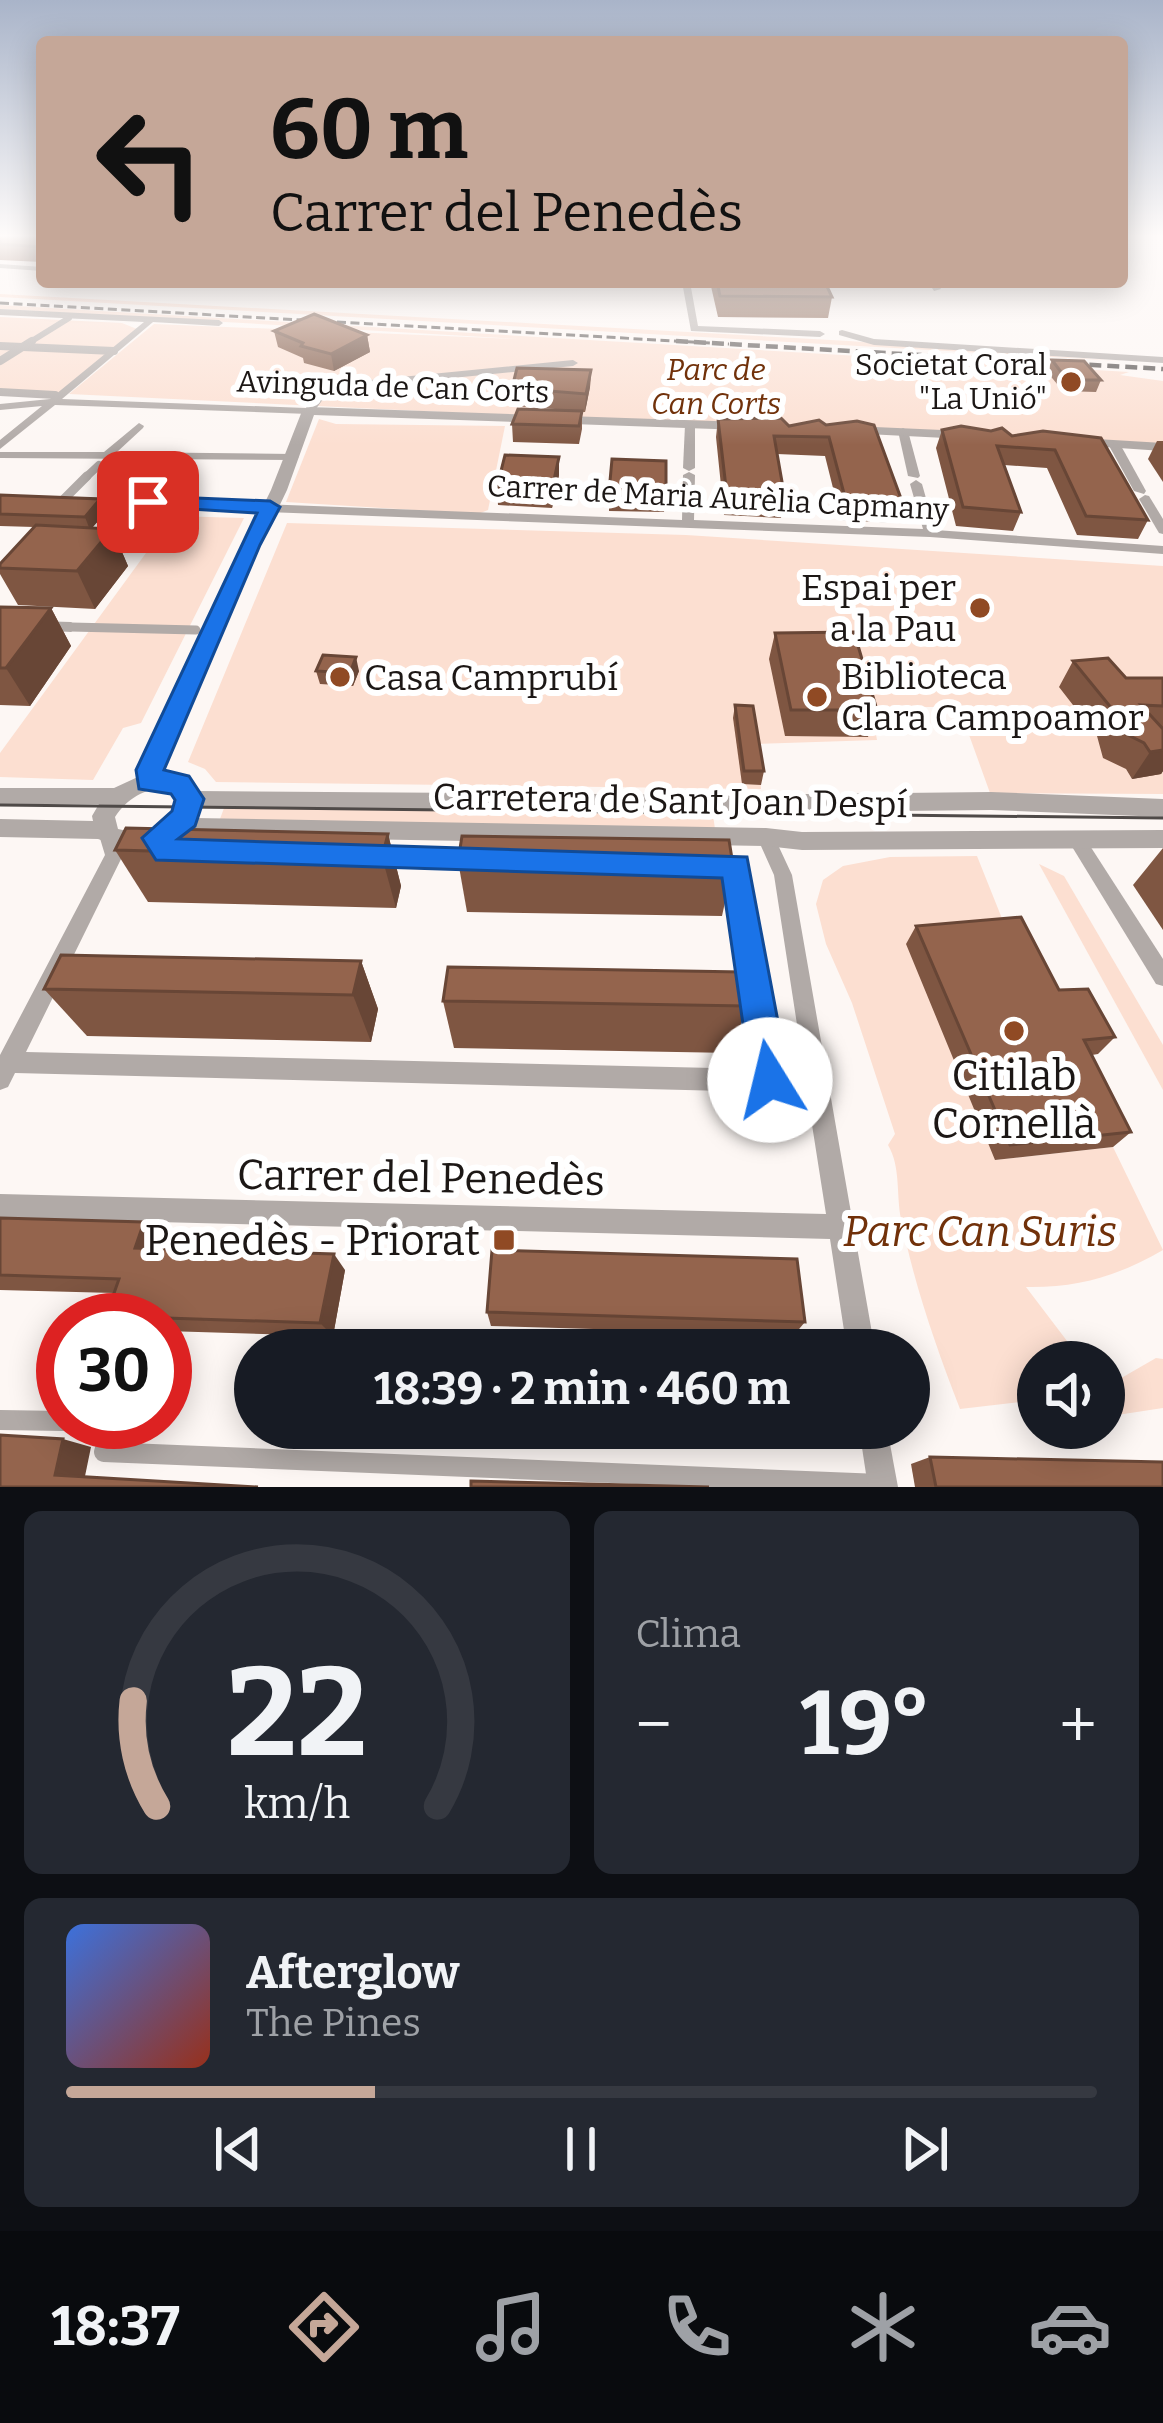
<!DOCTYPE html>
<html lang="es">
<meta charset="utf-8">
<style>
:root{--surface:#171b24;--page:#242831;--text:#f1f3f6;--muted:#9ea1a6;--line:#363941;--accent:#c5a798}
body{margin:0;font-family:Bitter,serif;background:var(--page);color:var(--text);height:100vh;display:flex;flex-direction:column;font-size:45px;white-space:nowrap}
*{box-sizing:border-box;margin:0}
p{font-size:39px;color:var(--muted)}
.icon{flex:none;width:66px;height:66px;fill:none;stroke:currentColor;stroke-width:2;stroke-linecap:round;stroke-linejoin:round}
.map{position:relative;height:1487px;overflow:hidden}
.drawer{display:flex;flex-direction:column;gap:24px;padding:24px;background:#0d0f14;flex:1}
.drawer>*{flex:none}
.banner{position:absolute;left:36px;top:36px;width:1092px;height:252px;border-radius:12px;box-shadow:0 6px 30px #0003;background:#c5a798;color:#111;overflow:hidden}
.fabs{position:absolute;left:1017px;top:1341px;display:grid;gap:24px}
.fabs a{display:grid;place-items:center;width:108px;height:108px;border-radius:50%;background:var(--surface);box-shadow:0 6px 30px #0003;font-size:60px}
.speed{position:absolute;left:36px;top:1293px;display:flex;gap:24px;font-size:60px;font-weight:700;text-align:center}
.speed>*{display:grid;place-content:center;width:156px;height:156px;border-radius:50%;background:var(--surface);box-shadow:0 6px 30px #0003;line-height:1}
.speed .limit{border:18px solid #d22;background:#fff;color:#111}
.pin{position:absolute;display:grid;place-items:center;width:102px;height:102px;color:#fff;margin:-51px;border-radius:24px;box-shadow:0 6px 18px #0006}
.me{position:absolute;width:132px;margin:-66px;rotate:351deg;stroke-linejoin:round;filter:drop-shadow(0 0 9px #0008)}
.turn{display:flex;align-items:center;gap:42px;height:252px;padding:0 36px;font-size:54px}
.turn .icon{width:156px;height:156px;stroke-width:2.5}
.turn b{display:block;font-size:84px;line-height:102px}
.big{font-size:90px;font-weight:700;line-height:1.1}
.drawer .tile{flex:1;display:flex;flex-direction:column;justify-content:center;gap:18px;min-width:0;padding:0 42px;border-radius:18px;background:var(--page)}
.drawer .dial{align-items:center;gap:0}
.dial svg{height:312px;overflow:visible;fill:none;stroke:var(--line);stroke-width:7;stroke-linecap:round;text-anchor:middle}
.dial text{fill:var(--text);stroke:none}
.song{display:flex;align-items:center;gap:36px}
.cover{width:144px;height:144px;border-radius:18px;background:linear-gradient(135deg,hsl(220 70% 55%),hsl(10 70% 35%))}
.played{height:12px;border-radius:6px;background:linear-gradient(90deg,var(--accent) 30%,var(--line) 30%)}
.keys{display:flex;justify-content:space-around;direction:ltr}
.heat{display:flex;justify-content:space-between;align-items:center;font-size:66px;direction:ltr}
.drawer .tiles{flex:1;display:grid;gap:24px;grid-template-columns:1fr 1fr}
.tile:last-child{grid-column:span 2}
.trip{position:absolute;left:234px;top:1329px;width:696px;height:120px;border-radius:60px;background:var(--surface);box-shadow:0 6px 30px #0003;font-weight:700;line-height:120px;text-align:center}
.tabs{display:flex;height:192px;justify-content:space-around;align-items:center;background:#090b0e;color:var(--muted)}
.tabs .icon{width:84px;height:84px}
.tabs .selected{color:var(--accent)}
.tabs b{font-size:54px;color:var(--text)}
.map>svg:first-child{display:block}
.green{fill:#fcdfd1}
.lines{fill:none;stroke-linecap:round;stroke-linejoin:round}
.pedestrian-far3{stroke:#b1aaa7;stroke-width:6}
.pedestrian-far2{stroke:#b1aaa7;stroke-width:8}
.pedestrian-far1{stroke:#b1aaa7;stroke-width:9}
.pedestrian{stroke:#b1aaa7;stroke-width:20}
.minor{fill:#b1aaa7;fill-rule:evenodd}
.tertiary{fill:#b1aaa7;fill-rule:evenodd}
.tram{stroke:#4f4a48;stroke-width:3}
.rail-far1{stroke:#4f4a48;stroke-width:3;stroke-dasharray:9 4.5;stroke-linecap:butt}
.rail{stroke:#4f4a48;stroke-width:4.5;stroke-dasharray:12 6;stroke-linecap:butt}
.wall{fill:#7f5642}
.shaded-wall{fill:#684636}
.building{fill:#94644d;stroke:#684636;stroke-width:3}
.route{fill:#1a73e8;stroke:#114b97;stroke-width:3}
.poi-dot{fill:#904a24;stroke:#fff;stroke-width:4.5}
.labels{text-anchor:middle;stroke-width:12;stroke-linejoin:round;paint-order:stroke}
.far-poi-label{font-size:30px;fill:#1c1715;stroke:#fff;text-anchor:end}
.far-park-label{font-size:30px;font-style:italic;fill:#71310a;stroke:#fff}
.far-street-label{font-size:30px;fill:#1c1715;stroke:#fff}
.poi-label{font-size:36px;fill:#1c1715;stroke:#fff;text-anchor:start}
.street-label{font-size:36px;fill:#1c1715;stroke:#fff}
.near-poi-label{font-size:42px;fill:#1c1715;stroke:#fff}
.near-street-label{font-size:42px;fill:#1c1715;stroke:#fff}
.near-park-label{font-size:42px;font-style:italic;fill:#71310a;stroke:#fff}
</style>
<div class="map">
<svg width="1163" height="1487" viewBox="0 0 1163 1487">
<rect width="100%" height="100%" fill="#fdf7f4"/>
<!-- green -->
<g class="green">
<path d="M0,294l849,47 272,20 -1121,-64z"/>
<path d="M0,305l1129,67 -9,3 43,6v66l-1094,-53 85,-70 365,15 -519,-30z"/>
<path d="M0,317l122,6 15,6 -82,67 -55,-1z"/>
<path d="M319,419l17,5 169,2 -17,84 -10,4 -192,-12z"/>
<path d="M173,516l71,2 -103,205 -18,5 -30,52 -93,-3v-24z"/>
<path d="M287,523l399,12 477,31v139l-46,48 15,26 27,-5 4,-42v62l-173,-1 -31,-86h-88l6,33 -120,4 4,45 -545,-7 -11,-13 -17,-7z"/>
<path d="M226,803l486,5 3,21 -497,-5z"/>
<path d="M977,856l32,80 -14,224 118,-13 50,103c-45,26 -85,38 -137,37l57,75h-45v38l-78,9c-24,-62 -46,-125 -59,-190 -5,-25 0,-52 -13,-74l7,-11 -43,-131 -26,-59 -10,-40 7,-24 20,-14 47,-9z"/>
<path d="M1039,864l25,12 99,169v45z"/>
<path d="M1156,1358l7,1v49l-59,9v-29z"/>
</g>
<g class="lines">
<!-- pedestrian-far3 -->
<path class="pedestrian-far3" d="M27,344l42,-26"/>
<!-- pedestrian-far2 -->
<g class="pedestrian-far2">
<path d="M0,346l114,5"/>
<path d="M0,361l32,-20"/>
<path d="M0,392l55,3"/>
<path d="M84,479l15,-14"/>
</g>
<!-- pedestrian-far1 -->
<g class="pedestrian-far1">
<path d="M63,500l24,-24"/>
<path d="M71,627l125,3"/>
</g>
<!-- pedestrian -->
<g class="pedestrian">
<path d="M0,1420l63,1"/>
<path d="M113,1422l-9,30 776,32"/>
</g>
<!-- minor -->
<g class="minor">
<path d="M0,264l42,3v4l-42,-3z"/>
<path d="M682,282h8l8,44 122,5 5,3 -5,3 -129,-6z"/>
<path d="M928,282h8l5,7 -7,2z"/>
<path d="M0,309l219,11 4,3 -4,3 -66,-4 -91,77 244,9 12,-17 22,-8 233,-23 5,3 -5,3 -231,23 -16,6 -13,18 -4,1 -254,-9 -55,44v-9l42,-34 -42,4v-6l50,-5 94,-77 -144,-7z"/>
<path d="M842,330l32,9 289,18v6l-289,-18 -35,-10v-4z"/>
<path d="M690,422l5,3v43l-6,3 -6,-3 2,-43z"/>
<path d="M139,423l5,3 -1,2 -26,24 176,2 6,3 -6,3 -293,-2v-6h104z"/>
<path d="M903,428l5,3 12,45 -2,2 -10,-2 -10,-45z"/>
<path d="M1110,442l10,2 26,47 -2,3 -10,-3 -26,-47z"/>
<path d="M689,472l6,3 -1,45 229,9 -13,-45 6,-4 6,4 13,46 228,16v8l-233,-17 -851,-32 -6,-4 6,-4 603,23 1,-45z"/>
<path d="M1145,495l4,1 14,23v15l-4,-1 -20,-34z"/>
<path d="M0,620l71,2 7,5 -7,5 -71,-4z"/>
<path d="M108,828l6,2 9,25 -97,197 731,17 -29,-196 -21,-3 -2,-5 2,-5c11,-4 25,-3 36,1l2,5 35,204h24l-30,-195 -17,-38 3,-5 6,-2 6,2 20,43 83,475h-28l-17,-111 -830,-21v-24l826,20 -19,-121 -792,-20 -7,14 -8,3v-35l105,-200 -6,-20 3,-5z"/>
<path d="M1077,833l6,2 80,124v27l-7,-2 -85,-139 -3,-5 3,-5z"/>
<path d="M372,848l106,3 7,3 2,5 -2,5 -7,3 -106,-3 -7,-3 -2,-5 2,-5z"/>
<path d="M859,1428h28l11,59h-30z"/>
</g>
<!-- tertiary -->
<g class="tertiary">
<path d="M309,407l434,15 7,4 -7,4 -429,-15 -27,75 -67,140 -56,142 23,6 9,13 531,4 264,-3 172,7v18l-172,-7 -264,3 -528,-5 -5,10 572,10 36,4 361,-2v18l-361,2 -36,-4 -586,-10 -21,11 -26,4 -35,-12 -98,-2v-18l93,2 -1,-5 7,-12h-99v-16h114l26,-12 62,-146 69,-140 31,-79zM167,788l12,12c-9,29 -34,36 -61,29l-3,-12c13,-19 28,-28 52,-29z"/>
<path d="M852,426l113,5 7,4 -7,4 -118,-6 -2,-3z"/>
<path d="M1080,438l83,5v8l-88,-6v-6z"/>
</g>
<!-- tram -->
<path class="tram" d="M0,805l1163,13"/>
<!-- rail-far1 -->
<path class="rail-far1" d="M0,303l729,41"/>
<!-- rail -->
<path class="rail" d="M676,341l487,28"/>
</g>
<!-- wall -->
<g class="wall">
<path d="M0,236h42v26l-42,-2z"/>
<path d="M710,282h115l7,15 -4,21 -110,-1z"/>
<path d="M274,331l93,4 3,17 -36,19 -30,-8 -1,-5 -25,-11z"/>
<path d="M1052,360l49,20 -5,12 -33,-1 -16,-19z"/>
<path d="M591,370l-1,17 -5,25h-3v17l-3,15 -66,-2 -1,-18 57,-14 -56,-4 -1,-18z"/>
<path d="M718,419l71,7 30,-6 84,84 -6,19 -56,-3 -16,-64 -48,-2 8,45 -4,19 -57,-3 -8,-78z"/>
<path d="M942,430l70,6 31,-5 105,89 -10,19 -61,-4 -30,-67 -43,-3 17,47 -8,19 -57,-5 -20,-78z"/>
<path d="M1157,441h6v41l-15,-23z"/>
<path d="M559,475l-7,33 -54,-3 -1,-18z"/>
<path d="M609,492l57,2 -2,18 -55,-1z"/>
<path d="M0,495l106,17 -14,16 20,1 16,37 -33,43 -77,-4 -18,-31v-10l34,-37 -34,-1z"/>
<path d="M0,607l51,1 20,38 -41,60 -30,-1z"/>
<path d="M775,633l102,77 -9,27 -83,-1 -16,-77z"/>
<path d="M1073,661l53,17h37v93l-2,3 -29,5 -6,-10 -23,-11 -6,-22 -38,-49z"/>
<path d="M316,671h43l-6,15 -33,-2z"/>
<path d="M735,705l29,66 -3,14 -19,-1 -9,-66z"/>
<path d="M388,834l13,52 -5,22 -248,-6 -33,-52z"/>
<path d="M1163,848v82l-30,-45z"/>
<path d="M458,861l275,4 -11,51 -255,-4z"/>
<path d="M916,926l143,64 56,47 -17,17 -6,1 39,77 -18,15 -118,13 -89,-216z"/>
<path d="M361,961l17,48 -7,33 -284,-6 -43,-47z"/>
<path d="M443,1001l303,5 -13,47 -279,-5z"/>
<path d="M0,1218l165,21 -3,10 183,21 -12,66 -168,-5v-11h-52l-7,-4 8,-23 -114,-3z"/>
<path d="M487,1312l318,10 -11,13 -303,-9z"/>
<path d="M930,1457l233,30h-248l-4,-23z"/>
</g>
<!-- shaded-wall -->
<g class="shaded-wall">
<path d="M367,335l3,17 -36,19 -3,-17z"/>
<path d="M591,370l-1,17 -5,25 1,-18z"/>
<path d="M559,457v18l-7,33v-19z"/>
<path d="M100,499l6,13 -16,18 -5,-13z"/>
<path d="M112,529l16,37 -33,43 -18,-38z"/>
<path d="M51,608l20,38 -41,60 -24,-38z"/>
<path d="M356,657l3,14 -6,15 -3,-13z"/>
<path d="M1163,750v21l-2,3 -29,5 18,-27z"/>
<path d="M388,834l13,52 -5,22 -14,-51z"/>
<path d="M361,961l17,48 -7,33 -18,-47z"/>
<path d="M144,1222l21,17 -8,26 -22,-17z"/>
<path d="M334,1254l11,16 -12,66 -13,-13z"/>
<path d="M63,1439l28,8 -7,34 -29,-6z"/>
</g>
<!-- building -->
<g class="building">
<path d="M0,236h42v11l-42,-3z"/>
<path d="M717,282h108l7,15 -112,-1z"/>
<path d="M314,314l53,21 -36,19 -30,-8 2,-3 -29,-12z"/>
<path d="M1052,360l32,1 17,19h-34z"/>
<path d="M517,368l74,2 -5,24 -74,-6z"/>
<path d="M518,409l64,2 -3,15 -67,-2z"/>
<path d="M781,418l8,8 30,-6 7,5 31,-4 17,4 29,79 -57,-3 -17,-64 -55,-1 11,63 -58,-3 -9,-77z"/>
<path d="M961,426l30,5 11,-3 10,8 31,-5 58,7 47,82 -62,-4 -31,-66 -58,-4 24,66 -58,-5 -21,-77z"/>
<path d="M505,455l54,2 -7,32 -55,-2z"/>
<path d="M612,459l54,2v33l-57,-2z"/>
<path d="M0,495l100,4 -15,18 -85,-3z"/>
<path d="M36,525l76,4 -35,42 -77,-3v-4z"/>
<path d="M0,607l51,1 -45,60h-6z"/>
<path d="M854,632l23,78h-86l-16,-77z"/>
<path d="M323,655l33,2 -6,16 -34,-2z"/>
<path d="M1108,658l18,20h37v28l-22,-1 22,24v21l-13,2 -6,-9 -24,-12 -7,-21 -40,-49z"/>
<path d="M735,705l18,1 11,65h-20z"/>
<path d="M126,828l262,6 -6,23 -267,-7z"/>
<path d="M462,836l267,4 4,25 -275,-4z"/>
<path d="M1021,917l38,73 29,-1 27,48 -31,3 47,92 -121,13 -94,-219z"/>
<path d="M61,955l300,6 -8,34 -309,-6z"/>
<path d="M448,967l294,5 4,34 -303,-5z"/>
<path d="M0,1218l144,4 -9,26 199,6 -14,69 -214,-7 13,-37 -119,-4z"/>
<path d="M492,1250l305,9 8,63 -318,-10z"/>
<path d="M0,1435l63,4 -8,36 203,12h-258z"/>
<path d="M930,1457l233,5v25h-227z"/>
<path d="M471,1481l238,6h-238z"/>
</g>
<!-- sky -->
<linearGradient id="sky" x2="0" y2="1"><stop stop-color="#a9b4c9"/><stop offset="0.53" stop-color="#fefbfa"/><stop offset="1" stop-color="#fefbfa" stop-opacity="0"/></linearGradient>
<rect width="1163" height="445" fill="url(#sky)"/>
<!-- route -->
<path class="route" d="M148,496l122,5 10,6 -20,38 -96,225 25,6 15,23 -9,27 -17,13 569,18 42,223 -6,13 -13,5 -13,-5 -6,-13 -29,-202 -566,-18 -14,-22 30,-27 3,-11 -4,-6 -32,-5 -3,-19 121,-257 -116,-7 -3,-4z"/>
<!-- markers -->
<g class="poi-dot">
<circle cx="1071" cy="382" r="12"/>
<circle cx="980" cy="608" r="12"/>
<circle cx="340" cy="677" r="12"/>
<circle cx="817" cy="697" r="12"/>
<circle cx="1014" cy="1031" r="12"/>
<rect x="492" y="1228" width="24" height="24" rx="6"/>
</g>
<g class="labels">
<!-- far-poi labels -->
<g class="far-poi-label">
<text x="1047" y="375">Societat Coral<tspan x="1047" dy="34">"La Unió"</tspan></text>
</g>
<!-- far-park labels -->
<g class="far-park-label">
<text x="716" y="380">Parc de<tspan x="716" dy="34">Can Corts</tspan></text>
</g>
<!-- far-street labels -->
<g class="far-street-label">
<text transform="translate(393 387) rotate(2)" y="10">Avinguda de Can Corts</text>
<text transform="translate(718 498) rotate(3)" y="10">Carrer de Maria Aurèlia Capmany</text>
</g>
<!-- poi labels -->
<g class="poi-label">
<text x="956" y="600" text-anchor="end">Espai per<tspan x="956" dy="41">a la Pau</tspan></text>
<text x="841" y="689">Biblioteca<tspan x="841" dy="41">Clara Campoamor</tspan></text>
<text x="364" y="690">Casa Camprubí</text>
</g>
<!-- street labels -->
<g class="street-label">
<text transform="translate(670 800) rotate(1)" y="13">Carretera de Sant Joan Despí</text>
</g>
<!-- near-poi labels -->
<g class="near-poi-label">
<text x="1014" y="1090">Citilab<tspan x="1014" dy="48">Cornellà</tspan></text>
<text x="480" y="1255" text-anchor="end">Penedès - Priorat</text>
</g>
<!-- near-street labels -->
<g class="near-street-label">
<text transform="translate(421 1177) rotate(1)" y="15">Carrer del Penedès</text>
</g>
<!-- near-park labels -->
<g class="near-park-label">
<text x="980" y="1246">Parc Can Suris</text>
</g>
</g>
</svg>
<div class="fabs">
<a><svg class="icon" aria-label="sound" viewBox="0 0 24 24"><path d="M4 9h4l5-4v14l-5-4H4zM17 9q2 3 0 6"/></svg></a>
</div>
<div class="speed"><div class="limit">30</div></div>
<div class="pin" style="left:148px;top:502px;background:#d93025"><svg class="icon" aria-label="arrive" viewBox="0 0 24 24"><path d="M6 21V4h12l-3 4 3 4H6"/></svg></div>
<svg class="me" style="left:770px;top:1080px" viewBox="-20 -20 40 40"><circle r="19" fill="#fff"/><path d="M0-13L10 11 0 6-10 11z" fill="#1a73e8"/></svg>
<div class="trip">18:39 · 2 min · 460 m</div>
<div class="banner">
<div class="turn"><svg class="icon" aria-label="left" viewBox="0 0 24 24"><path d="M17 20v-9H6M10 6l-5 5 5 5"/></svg><div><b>60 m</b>Carrer del Penedès</div></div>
</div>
</div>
<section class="drawer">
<div class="tiles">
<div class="tile dial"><svg viewBox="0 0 100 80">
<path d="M14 69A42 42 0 1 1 86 69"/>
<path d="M14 69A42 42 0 0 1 8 42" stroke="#c5a798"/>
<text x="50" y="56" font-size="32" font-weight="700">22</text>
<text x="50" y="72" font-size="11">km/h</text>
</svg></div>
<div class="tile"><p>Clima</p>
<div class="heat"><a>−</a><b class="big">19°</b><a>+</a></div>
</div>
<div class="tile">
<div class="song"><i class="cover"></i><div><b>Afterglow</b><p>The Pines</p></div></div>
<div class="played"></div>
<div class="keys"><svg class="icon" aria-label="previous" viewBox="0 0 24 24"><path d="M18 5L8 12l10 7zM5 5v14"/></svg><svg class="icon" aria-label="pause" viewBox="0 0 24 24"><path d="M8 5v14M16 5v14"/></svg><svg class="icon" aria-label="next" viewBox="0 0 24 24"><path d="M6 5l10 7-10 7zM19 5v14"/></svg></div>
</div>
</div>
</section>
<nav class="tabs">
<b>18:37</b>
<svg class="icon selected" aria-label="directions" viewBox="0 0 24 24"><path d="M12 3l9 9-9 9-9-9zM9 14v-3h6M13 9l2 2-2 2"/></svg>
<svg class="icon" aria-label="music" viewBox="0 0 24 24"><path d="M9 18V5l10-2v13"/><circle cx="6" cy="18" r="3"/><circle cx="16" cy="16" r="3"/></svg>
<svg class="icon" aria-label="phone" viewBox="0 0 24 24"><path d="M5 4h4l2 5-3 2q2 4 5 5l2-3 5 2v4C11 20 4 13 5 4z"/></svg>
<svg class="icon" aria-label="climate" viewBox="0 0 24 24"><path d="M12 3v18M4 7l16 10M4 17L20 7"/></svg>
<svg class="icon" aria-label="car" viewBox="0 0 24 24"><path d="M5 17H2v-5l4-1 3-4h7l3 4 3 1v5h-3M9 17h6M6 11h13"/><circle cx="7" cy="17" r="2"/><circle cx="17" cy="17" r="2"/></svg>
</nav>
